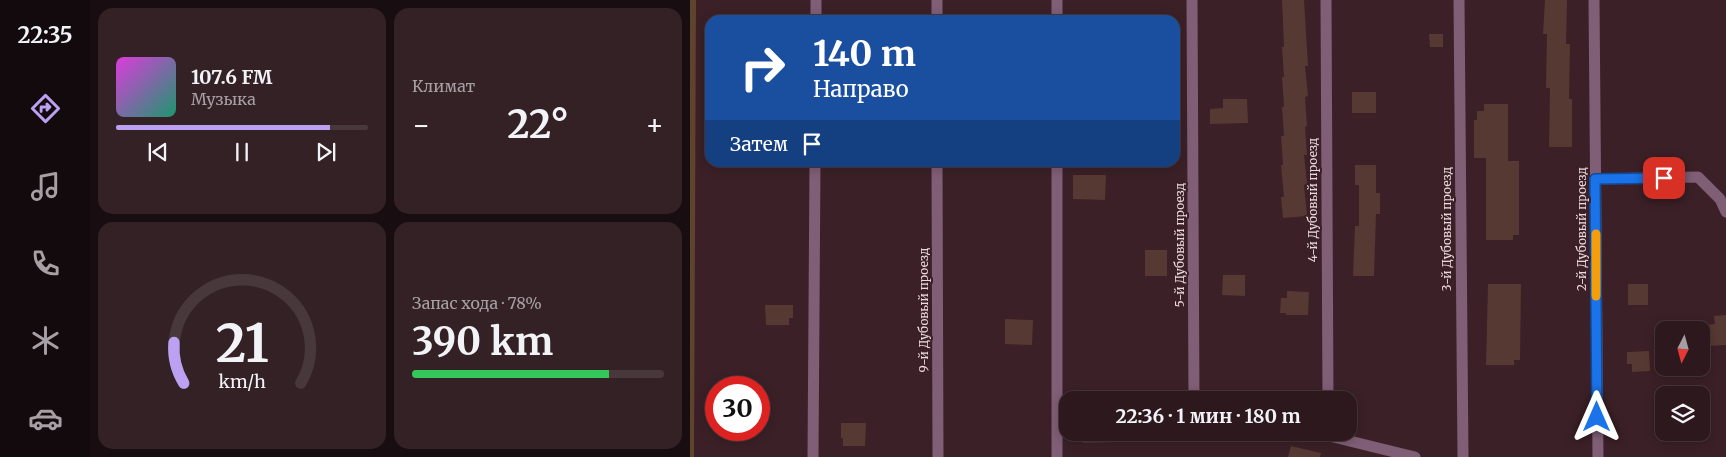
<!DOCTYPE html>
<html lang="ru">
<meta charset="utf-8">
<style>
:root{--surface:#2c181d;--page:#342126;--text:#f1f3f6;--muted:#a6a0a4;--line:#48373b;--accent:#bca0f2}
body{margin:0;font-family:Merriweather,serif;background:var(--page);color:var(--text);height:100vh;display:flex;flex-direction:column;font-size:19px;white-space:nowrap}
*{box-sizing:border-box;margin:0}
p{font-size:16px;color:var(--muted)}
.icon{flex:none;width:28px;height:28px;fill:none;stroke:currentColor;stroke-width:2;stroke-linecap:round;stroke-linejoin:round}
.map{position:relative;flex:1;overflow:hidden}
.sheet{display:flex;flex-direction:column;gap:8px;padding:8px;background:#180d10;width:600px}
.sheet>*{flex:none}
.hud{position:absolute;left:15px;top:15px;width:475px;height:152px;border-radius:15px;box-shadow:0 2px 12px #0003,0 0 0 1px var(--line);background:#1a4fa0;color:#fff;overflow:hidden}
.needle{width:32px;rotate:186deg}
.buttons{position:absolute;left:965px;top:321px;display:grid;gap:10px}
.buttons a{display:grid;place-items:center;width:55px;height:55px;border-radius:10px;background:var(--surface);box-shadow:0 2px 12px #0003,0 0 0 1px var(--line);font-size:25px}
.speed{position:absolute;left:15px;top:376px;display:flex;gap:10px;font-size:25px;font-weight:700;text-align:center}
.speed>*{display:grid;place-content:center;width:65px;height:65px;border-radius:50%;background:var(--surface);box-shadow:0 2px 12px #0003,0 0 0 1px var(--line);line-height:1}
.speed .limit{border:8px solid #d22;background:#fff;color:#111}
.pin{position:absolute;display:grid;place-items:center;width:42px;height:42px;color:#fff;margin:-21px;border-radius:10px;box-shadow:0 2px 8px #0006}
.me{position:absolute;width:55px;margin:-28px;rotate:0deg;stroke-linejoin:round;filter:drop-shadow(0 0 4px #0008)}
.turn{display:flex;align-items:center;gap:18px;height:105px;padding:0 25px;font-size:22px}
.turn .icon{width:65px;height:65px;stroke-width:2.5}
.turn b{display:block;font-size:35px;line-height:42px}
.then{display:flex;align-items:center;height:48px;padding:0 25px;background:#0003;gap:10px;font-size:19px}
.big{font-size:38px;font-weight:700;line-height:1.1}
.sheet .tile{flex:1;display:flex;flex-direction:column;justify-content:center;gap:8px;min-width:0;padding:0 18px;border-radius:15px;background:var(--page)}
.sheet .dial{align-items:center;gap:0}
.dial svg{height:130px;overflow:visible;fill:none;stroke:var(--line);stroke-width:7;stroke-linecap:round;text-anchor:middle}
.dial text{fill:var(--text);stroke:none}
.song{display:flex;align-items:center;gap:15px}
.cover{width:60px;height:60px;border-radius:8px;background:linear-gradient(135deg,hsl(300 70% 55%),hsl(160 70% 35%))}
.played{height:5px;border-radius:2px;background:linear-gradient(90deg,var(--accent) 85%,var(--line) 85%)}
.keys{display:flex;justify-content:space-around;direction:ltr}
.heat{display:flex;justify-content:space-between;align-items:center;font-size:28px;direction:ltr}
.charge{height:8px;border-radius:4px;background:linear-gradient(90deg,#34c759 78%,var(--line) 0)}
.sheet .tiles{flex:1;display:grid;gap:8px;grid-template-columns:repeat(2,1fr)}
.trip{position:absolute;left:369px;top:391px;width:298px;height:50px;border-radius:15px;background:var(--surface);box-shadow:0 2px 12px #0003,0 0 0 1px var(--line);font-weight:700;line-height:50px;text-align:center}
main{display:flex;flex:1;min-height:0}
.tabs{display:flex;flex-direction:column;width:90px;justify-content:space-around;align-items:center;background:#120a0c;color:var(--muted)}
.tabs .icon{width:35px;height:35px}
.tabs .selected{color:var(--accent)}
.tabs b{font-size:22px;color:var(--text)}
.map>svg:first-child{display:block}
.green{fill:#5f432c}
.building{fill:#563932}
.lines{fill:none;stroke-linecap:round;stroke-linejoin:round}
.minor{stroke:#7f5e76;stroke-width:11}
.route-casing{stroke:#114b97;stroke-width:12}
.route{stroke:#1a73e8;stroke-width:9}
.slow{stroke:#f59e0b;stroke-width:9}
.labels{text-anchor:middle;stroke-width:4;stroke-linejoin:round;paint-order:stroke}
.street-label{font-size:12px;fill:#ecd9dd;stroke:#3b2027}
</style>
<main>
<nav class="tabs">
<b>22:35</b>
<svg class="icon selected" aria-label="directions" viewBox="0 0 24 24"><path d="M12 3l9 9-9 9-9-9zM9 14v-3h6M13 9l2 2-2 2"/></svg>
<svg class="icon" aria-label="music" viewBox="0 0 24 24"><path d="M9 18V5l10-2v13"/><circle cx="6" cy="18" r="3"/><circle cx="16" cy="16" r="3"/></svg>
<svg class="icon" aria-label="phone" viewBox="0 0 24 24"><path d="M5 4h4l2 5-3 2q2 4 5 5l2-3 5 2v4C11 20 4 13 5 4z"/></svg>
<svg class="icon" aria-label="climate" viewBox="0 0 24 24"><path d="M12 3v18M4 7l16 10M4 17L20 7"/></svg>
<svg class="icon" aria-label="car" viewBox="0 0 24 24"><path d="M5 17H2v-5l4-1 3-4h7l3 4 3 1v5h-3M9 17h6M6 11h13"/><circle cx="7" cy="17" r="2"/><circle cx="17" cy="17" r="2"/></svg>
</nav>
<section class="sheet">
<div class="tiles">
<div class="tile">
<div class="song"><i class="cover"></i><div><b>107.6 FM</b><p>Музыка</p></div></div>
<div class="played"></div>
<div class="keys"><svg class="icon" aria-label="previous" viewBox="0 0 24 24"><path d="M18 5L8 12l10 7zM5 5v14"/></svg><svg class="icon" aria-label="pause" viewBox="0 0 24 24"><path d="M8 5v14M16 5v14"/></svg><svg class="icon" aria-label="next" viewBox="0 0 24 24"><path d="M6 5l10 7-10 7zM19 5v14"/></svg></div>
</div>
<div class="tile"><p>Климат</p>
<div class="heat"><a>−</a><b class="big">22°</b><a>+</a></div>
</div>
<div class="tile dial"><svg viewBox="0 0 100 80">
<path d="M14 69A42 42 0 1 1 86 69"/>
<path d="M14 69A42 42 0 0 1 8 44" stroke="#bca0f2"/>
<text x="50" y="56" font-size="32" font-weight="700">21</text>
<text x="50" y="72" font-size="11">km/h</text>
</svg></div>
<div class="tile"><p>Запас хода · 78%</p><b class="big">390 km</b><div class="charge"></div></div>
</div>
</section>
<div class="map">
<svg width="1036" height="457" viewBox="0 0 1036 457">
<rect width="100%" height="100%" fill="#3b2027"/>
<!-- green -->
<path class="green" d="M0,0h6l-2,457h-4z"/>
<!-- building -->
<g class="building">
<path d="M592,0h22l4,66h-3l3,30 -3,1 2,29 -2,1 2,28h-3l3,29 -3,1 3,31 -24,2 -2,-21h3l-3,-32h2l-2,-29h3l-2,-29h2l-2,-30h2l-2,-30h2z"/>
<path d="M855,0h22l-1,44h4l-1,55h3v48h-23l1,-59h-4l1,-54h-4z"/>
<path d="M739,34h14v13h-13z"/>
<rect x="662" y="92" width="24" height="21"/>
<path d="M533,99h24l1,24 -38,1v-15l13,-1z"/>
<path d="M794,104h24v57h11v74h-6v5h-27v-82h-12v-38h3v-9h7z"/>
<path d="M665,165h21v28h4v21h-4l-2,62h-21l2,-50h4v-41h-4z"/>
<path d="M383,175h33l-1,25 -32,-1z"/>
<rect x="455" y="250" width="22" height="26"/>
<path d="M533,275h22v21l-23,-1z"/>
<path d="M798,284h33l-1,76h-6v5h-28z"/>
<rect x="938" y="284" width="20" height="21"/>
<path d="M597,291l22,1 -1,23h-22v-2h-6l1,-15h6z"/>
<path d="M75,305h28v13h-4v7h-23z"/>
<path d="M1036,315v30l-19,1 -1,-21 9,-1 -1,-8z"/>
<path d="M315,319l28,1 -1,25 -27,-1z"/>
<path d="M959,351l1,20 -18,1v-8h-5v-12z"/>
<path d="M151,423h25l-1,23h-22v-8h-2z"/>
<path d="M393,432h30v10l-30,1z"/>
<path d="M601,446l30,7 -1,4h-32z"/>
</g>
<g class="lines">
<!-- minor -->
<g class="minor">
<path d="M247,0v20"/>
<path d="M502,0l2,400"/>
<path d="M636,0l2,400"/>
<path d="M769,0l4,457"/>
<path d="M904,0l4,457"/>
<path d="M126,20v-20"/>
<path d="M367,20v-20"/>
<path d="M247,162l1,295"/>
<path d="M905,179l103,-2 22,22 6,13"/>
<path d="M623,432l102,25"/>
<path d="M123,457l2,-295"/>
<path d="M367,457v-295"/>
</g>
</g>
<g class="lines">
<defs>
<path id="route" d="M907,417l-2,-238 69,-1"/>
</defs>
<!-- route casing -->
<use href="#route" class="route-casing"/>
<!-- route -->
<use href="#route" class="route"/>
<!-- slow -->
<path class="slow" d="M906,234v62"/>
</g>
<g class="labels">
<!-- street labels -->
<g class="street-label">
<text transform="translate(623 200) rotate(-90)" y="4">4-й Дубовый проезд</text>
<text transform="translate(757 229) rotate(-90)" y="4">3-й Дубовый проезд</text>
<text transform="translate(892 229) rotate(-90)" y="4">2-й Дубовый проезд</text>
<text transform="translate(490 245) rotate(-90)" y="4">5-й Дубовый проезд</text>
<text transform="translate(234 310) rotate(-90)" y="4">9-й Дубовый проезд</text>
</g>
</g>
</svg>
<div class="buttons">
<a><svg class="needle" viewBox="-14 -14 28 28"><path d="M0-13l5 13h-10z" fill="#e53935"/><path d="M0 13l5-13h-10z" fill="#a6a0a4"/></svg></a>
<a><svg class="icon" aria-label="layers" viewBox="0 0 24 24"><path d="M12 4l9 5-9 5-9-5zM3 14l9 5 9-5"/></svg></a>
</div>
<div class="speed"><div class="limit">30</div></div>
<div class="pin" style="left:974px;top:178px;background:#d93025"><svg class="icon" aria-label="arrive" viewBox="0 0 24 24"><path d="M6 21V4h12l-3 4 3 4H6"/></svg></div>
<svg class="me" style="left:907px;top:417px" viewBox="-20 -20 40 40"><path d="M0-17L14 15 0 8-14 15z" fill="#1a73e8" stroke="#fff" stroke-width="4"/></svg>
<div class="trip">22:36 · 1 мин · 180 m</div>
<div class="hud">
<div class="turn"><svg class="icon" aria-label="right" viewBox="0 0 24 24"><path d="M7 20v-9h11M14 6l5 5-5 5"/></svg><div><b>140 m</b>Направо</div></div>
<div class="then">Затем<svg class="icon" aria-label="arrive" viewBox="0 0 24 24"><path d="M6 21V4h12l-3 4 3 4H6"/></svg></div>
</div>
</div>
</main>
